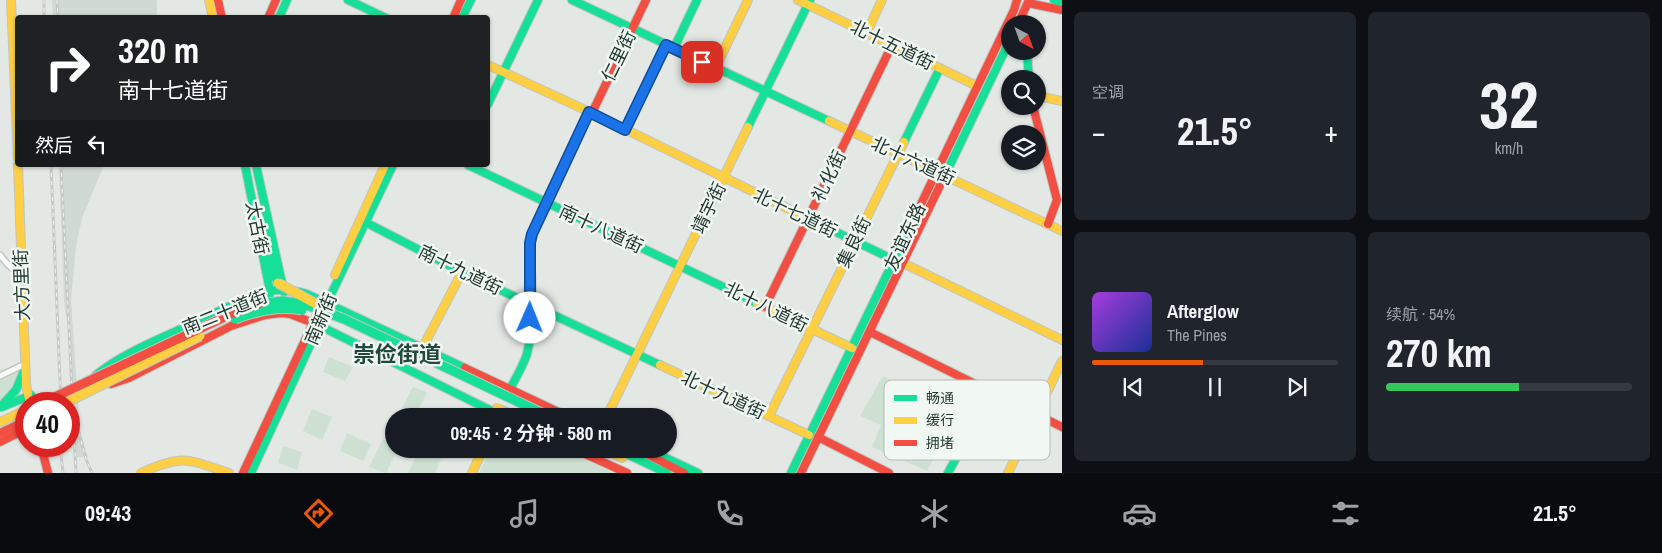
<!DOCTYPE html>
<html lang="zh">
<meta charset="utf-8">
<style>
:root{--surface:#171b24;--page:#20242c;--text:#f1f3f6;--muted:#9ea1a6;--line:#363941;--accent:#ea580c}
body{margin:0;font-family:"Archivo Narrow","Noto Sans SC",sans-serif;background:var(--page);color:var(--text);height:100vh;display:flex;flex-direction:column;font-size:19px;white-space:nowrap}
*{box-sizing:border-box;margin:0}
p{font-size:16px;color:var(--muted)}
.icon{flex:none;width:28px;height:28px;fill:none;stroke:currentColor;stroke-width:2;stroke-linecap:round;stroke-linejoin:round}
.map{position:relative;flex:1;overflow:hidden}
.sheet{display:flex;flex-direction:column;gap:12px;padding:12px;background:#0d0f14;width:600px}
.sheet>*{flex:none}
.banner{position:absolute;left:15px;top:15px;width:475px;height:152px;border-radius:5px;box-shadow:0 1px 4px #0004;background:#202124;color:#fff;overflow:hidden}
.needle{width:32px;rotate:139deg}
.buttons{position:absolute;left:1001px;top:15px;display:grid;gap:10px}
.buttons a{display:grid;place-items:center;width:45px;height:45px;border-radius:50%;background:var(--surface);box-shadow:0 1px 4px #0004;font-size:25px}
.speed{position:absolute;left:15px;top:392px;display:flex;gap:10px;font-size:25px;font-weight:700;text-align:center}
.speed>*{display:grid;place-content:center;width:65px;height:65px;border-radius:50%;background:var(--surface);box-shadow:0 1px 4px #0004;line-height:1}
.speed .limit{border:8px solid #d22;background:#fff;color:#111}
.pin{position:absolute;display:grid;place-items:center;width:42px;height:42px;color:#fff;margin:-21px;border-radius:10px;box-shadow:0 2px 8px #0006}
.me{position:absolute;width:55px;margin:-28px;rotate:1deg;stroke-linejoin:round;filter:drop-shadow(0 0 4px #0008)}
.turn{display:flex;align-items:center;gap:18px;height:105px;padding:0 20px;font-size:22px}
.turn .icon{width:65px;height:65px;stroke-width:2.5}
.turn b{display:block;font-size:35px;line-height:42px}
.then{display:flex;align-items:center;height:48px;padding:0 20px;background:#0003;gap:10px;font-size:19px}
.big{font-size:38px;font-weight:700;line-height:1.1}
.sheet .card{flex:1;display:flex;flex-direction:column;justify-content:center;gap:8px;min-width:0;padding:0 18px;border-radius:8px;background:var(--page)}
.sheet .dial{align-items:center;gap:0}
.dial b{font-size:65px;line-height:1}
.song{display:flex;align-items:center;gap:15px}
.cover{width:60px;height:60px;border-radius:8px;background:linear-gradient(135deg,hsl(280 70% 55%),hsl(230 70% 35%))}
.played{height:5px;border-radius:2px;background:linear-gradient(90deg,var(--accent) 45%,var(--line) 45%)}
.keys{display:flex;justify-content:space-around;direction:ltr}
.heat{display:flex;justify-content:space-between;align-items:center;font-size:28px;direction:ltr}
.charge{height:8px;border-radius:4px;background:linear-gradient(90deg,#34c759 54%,var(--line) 0)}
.sheet .tiles{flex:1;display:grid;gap:12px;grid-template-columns:repeat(2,1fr)}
.trip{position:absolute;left:385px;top:408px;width:292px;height:50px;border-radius:25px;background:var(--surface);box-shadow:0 1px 4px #0004;font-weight:700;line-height:50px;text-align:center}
.tabs{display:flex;height:80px;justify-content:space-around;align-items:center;background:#090b0e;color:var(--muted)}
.tabs .icon{width:35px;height:35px}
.tabs .selected{color:var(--accent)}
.tabs b{font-size:22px;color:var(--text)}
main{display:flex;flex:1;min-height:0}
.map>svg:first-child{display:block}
.built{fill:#d1d9d5}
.green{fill:#cee0d2}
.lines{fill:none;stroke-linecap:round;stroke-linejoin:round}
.street-casing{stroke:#c0c5c2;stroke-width:8}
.fast-casing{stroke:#bfc5c2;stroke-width:10}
.slow-casing{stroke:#bfc5c2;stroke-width:10}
.jam-casing{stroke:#bfc5c2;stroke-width:10}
.street{stroke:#fbfcfb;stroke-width:5}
.fast{stroke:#16e098;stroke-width:8}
.slow{stroke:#ffcf43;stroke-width:8}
.jam{stroke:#f24e42;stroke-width:8}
.rail-casing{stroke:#c6c9c8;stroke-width:3}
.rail{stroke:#f1f7f3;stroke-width:1;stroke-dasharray:4;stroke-linecap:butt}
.fast-bridge-casing{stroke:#bcc4c1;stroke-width:11;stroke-linecap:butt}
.slow-bridge-casing{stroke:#bcc4c1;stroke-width:11;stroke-linecap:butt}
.jam-bridge-casing{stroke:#bcc4c1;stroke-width:11;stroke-linecap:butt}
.fast-bridge{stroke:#16e098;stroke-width:9}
.slow-bridge{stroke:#ffcf43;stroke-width:9}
.jam-bridge{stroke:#f24e42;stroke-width:9}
.route-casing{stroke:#114b97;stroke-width:12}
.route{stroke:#1a73e8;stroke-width:9}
.labels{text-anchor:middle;stroke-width:5;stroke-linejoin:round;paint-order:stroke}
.street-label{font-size:18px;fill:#233932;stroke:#f1f7f3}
.district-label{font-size:22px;font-weight:bold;fill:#21493d;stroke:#f1f7f3}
.key{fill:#f1f7f3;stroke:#b3beb9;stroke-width:1}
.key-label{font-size:14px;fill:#233932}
</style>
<main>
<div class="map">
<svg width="1062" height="473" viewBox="0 0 1062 473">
<rect width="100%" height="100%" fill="#e3e8e5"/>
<!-- built -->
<g class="built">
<path d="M52,0h105v17h-104z"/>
<path d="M59,165h45l-22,53 -6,28 -5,55 9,131 8,25h-11l-7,-120 -6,-36z"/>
</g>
<!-- green -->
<g class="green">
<path d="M329,357l24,10 -8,14 -22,-9z"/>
<path d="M19,370c1,12 -10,23 -19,30v-21z"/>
<path d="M883,376l77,34 -33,61 -55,-24 9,-22 -21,-9z"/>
<path d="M413,387l14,5 -12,24h-17z"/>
<path d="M312,409l20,8 -10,23 -19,-9z"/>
<path d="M347,433l24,11 -8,17 -23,-10z"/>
<path d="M383,439l11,4v6h4l-12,24 -17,-6z"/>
<path d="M283,446l19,6 -5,18 -19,-7z"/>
<path d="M420,449h25l-10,24h-27z"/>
<path d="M490,449h72l51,24h-134z"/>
</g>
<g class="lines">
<defs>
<g id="street">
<path d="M0,255c6,7 12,17 22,16"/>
<path d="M0,376l25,-12"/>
</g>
<g id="fast">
<path d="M348,0l38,18"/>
<path d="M572,0l257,121"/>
<path d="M1054,0l8,2"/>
<path d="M279,18l8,-18"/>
<path d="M462,18l9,-18"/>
<path d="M674,48l23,-48"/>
<path d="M1027,51l2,28"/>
<path d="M488,104l50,-104"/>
<path d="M748,127l62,-127"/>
<path d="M625,130l41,-85"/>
<path d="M904,142l36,-74"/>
<path d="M245,165l25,126 -1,6"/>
<path d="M256,165l28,127"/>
<path d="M468,165l289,138"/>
<path d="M948,169l62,-129"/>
<path d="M365,222l97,50 198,93"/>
<path d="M830,229l64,31"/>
<path d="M264,230l9,43 5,10"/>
<path d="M316,324l186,92"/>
<path d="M96,375c27,-22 60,-34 91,-49 25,-11 56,-28 82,-35 12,-2 27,0 38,3l158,74"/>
<path d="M510,389c6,-11 13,-23 17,-35 8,-32 4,-77 3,-111l2,-9 57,-122"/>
<path d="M0,407l16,-17 7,-17"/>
<path d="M2,407l29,-12"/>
<path d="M592,449l16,5"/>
<path d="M616,449l51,24"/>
<path d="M647,449l51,24"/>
<path d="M251,473l68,-147 8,-23 66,-138"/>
<path d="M791,473l120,-248"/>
<path d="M948,473l44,-81"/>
</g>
<g id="slow">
<path d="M11,0l7,158"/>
<path d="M209,0l4,18"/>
<path d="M798,0l179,86"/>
<path d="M867,32l15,-32"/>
<path d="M488,65l104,48 238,116"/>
<path d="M715,69l33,-69"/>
<path d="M1038,96l24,5"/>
<path d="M829,121l233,110"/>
<path d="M18,165l8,219 4,20"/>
<path d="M903,263l159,77"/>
<path d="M335,275l50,-110"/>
<path d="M757,303l95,45"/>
<path d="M423,347l39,-75"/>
<path d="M660,365l149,70"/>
<path d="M497,408l19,8"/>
<path d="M607,416l141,-289"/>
<path d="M769,416l135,-274"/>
<path d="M0,422l26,-12"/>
<path d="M603,449l19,9"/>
<path d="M141,473c42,-19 46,-14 88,0"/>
<path d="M472,473l11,-24"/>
<path d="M1008,473l54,-112"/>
</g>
<g id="jam">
<path d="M218,0l4,18"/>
<path d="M1028,3l34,7"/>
<path d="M268,18l8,-18"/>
<path d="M453,18l8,-18"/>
<path d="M1018,24l11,-24"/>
<path d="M1033,106l24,94 -9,24"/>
<path d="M592,113l54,-113"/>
<path d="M911,225l103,-215 3,-10"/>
<path d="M765,307l127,-262"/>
<path d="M870,332l192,95"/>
<path d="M465,368l102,48"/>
<path d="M111,384l18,-6 102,-52 34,-11 16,-2 9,1 26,10"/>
<path d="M0,433l26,-12"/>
<path d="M818,437l71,36"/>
<path d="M0,442l26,-13"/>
<path d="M41,446l7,27"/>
<path d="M574,449l53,24"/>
<path d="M637,449l47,24"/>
<path d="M243,473l78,-167"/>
<path d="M801,473l147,-304"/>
</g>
</defs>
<!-- street casing -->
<use href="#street" class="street-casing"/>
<!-- fast casing -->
<use href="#fast" class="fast-casing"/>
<!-- slow casing -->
<use href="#slow" class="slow-casing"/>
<!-- jam casing -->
<use href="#jam" class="jam-casing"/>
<!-- street -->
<use href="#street" class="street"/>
<!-- fast -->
<use href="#fast" class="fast"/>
<!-- slow -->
<use href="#slow" class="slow"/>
<!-- jam -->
<use href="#jam" class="jam"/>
<defs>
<g id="rail">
<path d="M44,0v18"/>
<path d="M57,0l1,18"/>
<path d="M51,165l10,239"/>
<path d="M61,165l15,308"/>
<path d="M79,433l7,26 6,14"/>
<path d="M60,446l3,27"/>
</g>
</defs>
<!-- rail casing -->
<use href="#rail" class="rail-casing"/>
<!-- rail -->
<use href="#rail" class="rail"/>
<defs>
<g id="fast-bridge">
<path d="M259,304l24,-3 24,4 37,14 204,97"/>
<path d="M235,319c22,-8 43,-13 67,-9"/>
</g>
<g id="slow-bridge">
<path d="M278,283l40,22"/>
<path d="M63,404l137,-68"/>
</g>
<path id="jam-bridge" d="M40,404l191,-90 28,-10"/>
</defs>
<!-- fast-bridge casing -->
<use href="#fast-bridge" class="fast-bridge-casing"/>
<!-- slow-bridge casing -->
<use href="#slow-bridge" class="slow-bridge-casing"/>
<!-- jam-bridge casing -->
<use href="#jam-bridge" class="jam-bridge-casing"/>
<!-- fast-bridge -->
<use href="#fast-bridge" class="fast-bridge"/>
<!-- slow-bridge -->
<use href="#slow-bridge" class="slow-bridge"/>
<!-- jam-bridge -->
<use href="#jam-bridge" class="jam-bridge"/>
</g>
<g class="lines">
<defs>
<path id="route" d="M530,318v-75l2,-9 57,-122 36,18 41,-85 36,17"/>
</defs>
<!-- route casing -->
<use href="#route" class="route-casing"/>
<!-- route -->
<use href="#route" class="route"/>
</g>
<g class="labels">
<!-- street labels -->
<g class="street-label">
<text transform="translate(892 45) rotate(26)" y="6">北十五道街</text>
<text transform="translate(619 56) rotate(-64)" y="6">仁里街</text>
<text transform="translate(913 161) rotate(25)" y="6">北十六道街</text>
<text transform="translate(829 176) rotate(-64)" y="6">礼化街</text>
<text transform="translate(709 208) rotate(-64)" y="6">靖宇街</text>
<text transform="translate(795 213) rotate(26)" y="6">北十七道街</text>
<text transform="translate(257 228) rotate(79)" y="6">太古街</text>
<text transform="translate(601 229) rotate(25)" y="6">南十八道街</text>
<text transform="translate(905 237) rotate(-65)" y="6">友谊东路</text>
<text transform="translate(854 242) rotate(-64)" y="6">集良街</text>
<text transform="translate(460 270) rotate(26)" y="6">南十九道街</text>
<text transform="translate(22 285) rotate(-92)" y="6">大方里街</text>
<text transform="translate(766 307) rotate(26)" y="6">北十八道街</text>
<text transform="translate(225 312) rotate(-22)" y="6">南二十道街</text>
<text transform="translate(321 319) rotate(-67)" y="6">南新街</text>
<text transform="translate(723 395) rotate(25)" y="6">北十九道街</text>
</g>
<!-- district labels -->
<g class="district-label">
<text x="397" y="362">崇俭街道</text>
</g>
</g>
<!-- legend -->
<rect x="884" y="380" width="166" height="80" rx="8" class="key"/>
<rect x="894" y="395" width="23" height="6" fill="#16e098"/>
<rect x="894" y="417" width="23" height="7" fill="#ffcf43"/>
<rect x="894" y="440" width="23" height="6" fill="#f24e42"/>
<g class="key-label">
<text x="926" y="403">畅通</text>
<text x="926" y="425">缓行</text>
<text x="926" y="448">拥堵</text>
</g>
</svg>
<div class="buttons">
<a><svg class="needle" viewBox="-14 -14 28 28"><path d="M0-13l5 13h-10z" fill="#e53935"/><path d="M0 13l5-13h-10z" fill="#9ea1a6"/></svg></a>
<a><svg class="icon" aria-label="search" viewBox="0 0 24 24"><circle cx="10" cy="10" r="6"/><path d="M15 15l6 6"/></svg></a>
<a><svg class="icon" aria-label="layers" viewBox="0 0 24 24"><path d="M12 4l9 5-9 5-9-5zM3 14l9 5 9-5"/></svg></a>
</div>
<div class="speed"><div class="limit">40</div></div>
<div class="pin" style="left:702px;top:62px;background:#d93025"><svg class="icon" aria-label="arrive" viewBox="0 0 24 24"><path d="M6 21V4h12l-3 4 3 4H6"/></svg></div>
<svg class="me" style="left:530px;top:318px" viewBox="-20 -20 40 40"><circle r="19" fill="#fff"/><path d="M0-13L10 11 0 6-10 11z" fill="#1a73e8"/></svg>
<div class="trip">09:45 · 2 分钟 · 580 m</div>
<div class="banner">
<div class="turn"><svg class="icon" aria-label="right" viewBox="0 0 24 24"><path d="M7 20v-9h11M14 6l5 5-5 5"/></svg><div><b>320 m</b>南十七道街</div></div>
<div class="then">然后<svg class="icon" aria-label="left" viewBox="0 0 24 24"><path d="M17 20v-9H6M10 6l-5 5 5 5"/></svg></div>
</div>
</div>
<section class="sheet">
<div class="tiles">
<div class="card"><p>空调</p>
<div class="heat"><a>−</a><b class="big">21.5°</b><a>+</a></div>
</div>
<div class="card dial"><b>32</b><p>km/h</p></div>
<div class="card">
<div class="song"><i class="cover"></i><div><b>Afterglow</b><p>The Pines</p></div></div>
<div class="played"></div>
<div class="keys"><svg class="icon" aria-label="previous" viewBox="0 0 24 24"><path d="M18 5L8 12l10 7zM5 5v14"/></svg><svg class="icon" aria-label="pause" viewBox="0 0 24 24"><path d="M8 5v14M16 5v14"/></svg><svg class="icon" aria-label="next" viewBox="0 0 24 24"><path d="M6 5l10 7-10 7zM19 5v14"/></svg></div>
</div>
<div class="card"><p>续航 · 54%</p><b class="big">270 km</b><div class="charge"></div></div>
</div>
</section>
</main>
<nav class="tabs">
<b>09:43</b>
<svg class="icon selected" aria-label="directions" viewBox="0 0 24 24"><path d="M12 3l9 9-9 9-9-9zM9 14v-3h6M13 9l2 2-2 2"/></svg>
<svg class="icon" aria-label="music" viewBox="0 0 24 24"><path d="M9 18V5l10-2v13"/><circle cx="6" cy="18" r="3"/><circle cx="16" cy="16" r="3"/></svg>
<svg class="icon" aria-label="phone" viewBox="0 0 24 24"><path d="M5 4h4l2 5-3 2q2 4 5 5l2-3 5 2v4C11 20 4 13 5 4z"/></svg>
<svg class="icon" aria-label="climate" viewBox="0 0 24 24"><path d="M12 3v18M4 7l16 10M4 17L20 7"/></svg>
<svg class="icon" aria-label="car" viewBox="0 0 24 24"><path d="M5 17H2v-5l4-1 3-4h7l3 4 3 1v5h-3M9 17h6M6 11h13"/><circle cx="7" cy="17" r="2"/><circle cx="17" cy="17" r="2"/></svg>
<svg class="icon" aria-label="filters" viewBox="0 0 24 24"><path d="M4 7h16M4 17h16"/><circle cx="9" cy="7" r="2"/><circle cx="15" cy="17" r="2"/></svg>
<b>21.5°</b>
</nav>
